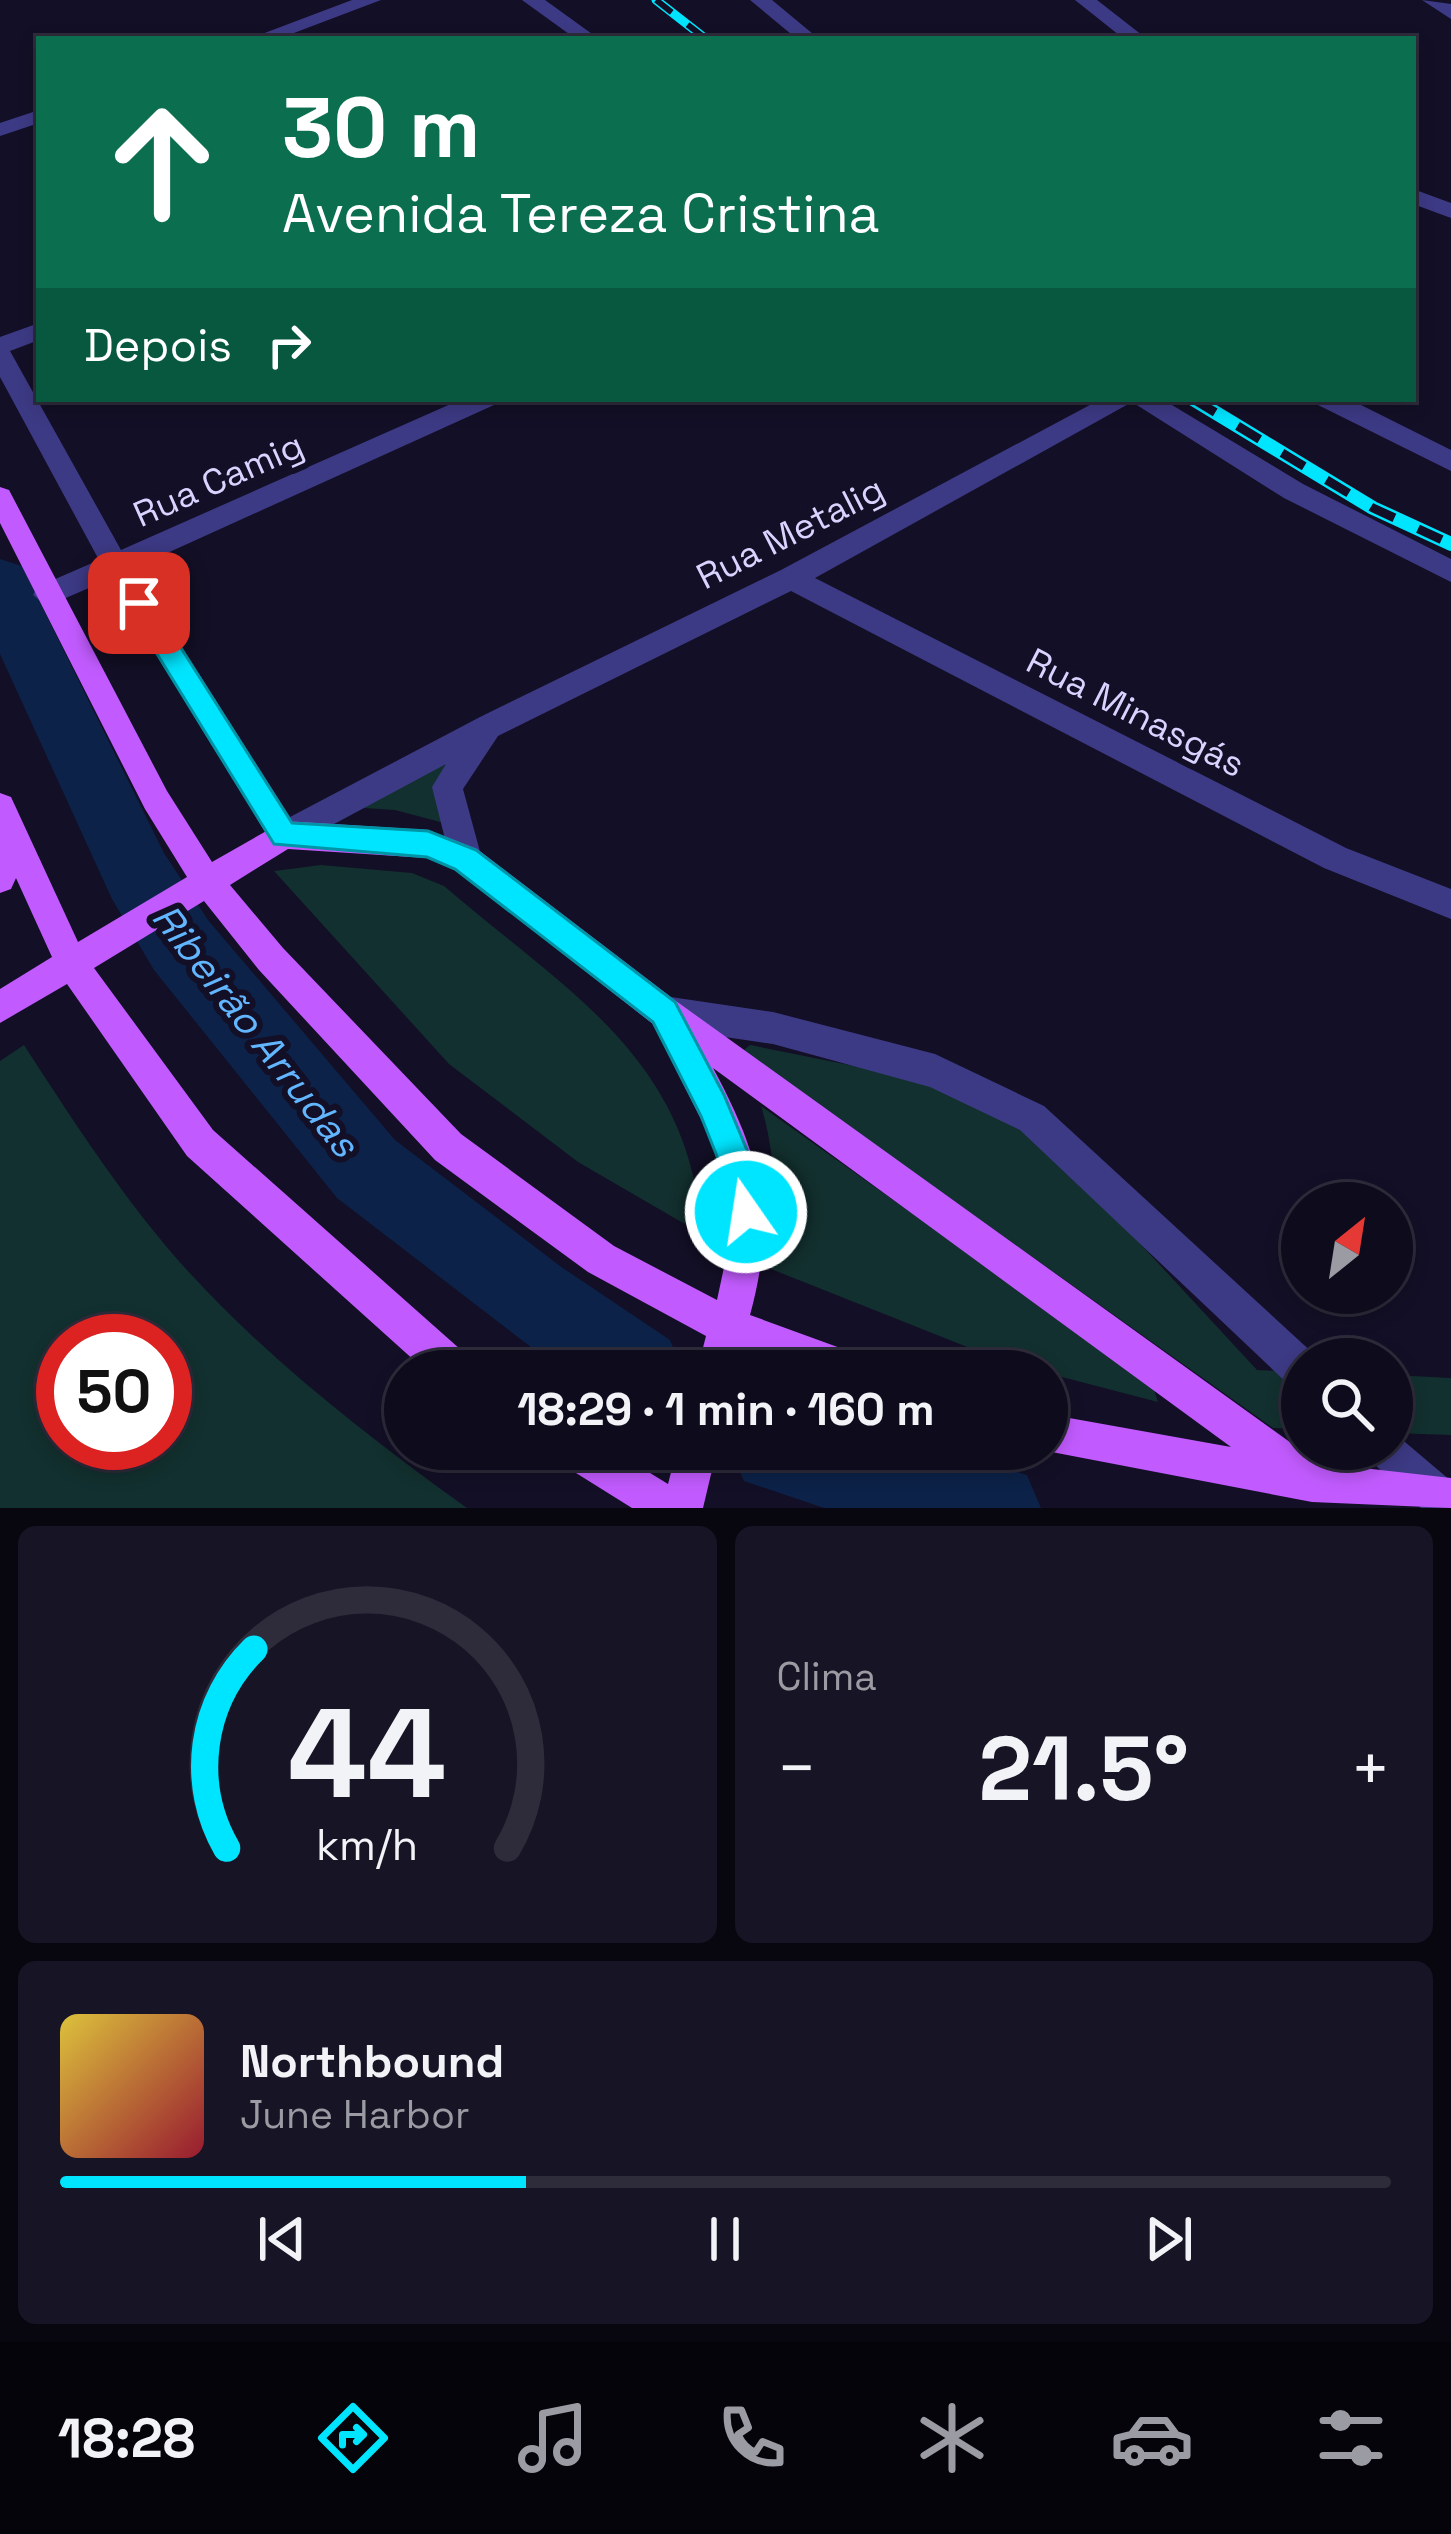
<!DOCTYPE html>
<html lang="pt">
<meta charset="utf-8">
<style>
:root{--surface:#0e0b1c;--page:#171425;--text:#f1f3f6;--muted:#9b9ba3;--line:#2e2b3b;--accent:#00e5ff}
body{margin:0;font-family:"Space Grotesk",sans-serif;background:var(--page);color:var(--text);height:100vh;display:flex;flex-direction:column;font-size:45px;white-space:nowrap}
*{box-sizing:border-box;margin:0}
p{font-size:39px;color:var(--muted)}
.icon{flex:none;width:66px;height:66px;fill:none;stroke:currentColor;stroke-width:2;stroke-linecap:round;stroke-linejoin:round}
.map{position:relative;height:1508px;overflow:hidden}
.panel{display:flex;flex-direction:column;gap:18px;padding:18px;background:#08060f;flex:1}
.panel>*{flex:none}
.top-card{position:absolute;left:36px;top:36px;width:1380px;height:366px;border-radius:0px;box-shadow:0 6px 18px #0003,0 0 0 3px var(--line);background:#0b6e4f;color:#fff;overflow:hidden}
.needle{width:78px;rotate:30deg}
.controls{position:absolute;left:1281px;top:1182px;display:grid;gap:24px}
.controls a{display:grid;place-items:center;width:132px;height:132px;border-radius:50%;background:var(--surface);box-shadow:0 6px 18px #0003,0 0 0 3px var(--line);font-size:60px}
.speed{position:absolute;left:36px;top:1314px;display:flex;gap:24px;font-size:60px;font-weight:700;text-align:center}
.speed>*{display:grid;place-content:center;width:156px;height:156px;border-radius:50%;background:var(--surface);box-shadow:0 6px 18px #0003,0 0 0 3px var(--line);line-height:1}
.speed .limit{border:18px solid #d22;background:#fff;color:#111}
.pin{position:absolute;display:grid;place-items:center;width:102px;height:102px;color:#fff;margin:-51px;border-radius:24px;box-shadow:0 6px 18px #0006}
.me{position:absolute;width:132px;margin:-66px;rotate:347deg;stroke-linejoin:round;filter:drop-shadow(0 0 9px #0008)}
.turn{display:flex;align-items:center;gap:42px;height:252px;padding:0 48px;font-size:54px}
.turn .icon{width:156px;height:156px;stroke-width:2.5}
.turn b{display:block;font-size:84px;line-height:102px}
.then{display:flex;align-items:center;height:114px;padding:0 48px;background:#0003;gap:24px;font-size:45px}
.big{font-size:90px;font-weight:600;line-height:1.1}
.panel .widget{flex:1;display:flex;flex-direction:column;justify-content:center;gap:18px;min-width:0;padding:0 42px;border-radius:18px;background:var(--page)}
.panel .dial{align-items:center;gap:0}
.dial svg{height:312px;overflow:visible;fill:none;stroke:var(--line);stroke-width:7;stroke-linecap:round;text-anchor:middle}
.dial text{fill:var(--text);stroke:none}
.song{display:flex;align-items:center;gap:36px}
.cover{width:144px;height:144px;border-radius:18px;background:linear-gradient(135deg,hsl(50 70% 55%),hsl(350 70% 35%))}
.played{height:12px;border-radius:6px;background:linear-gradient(90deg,var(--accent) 35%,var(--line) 35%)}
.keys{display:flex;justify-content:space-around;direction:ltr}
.heat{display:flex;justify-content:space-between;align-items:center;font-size:66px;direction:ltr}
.panel .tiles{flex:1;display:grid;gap:18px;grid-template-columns:1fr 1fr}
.widget:last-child{grid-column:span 2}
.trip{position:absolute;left:384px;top:1350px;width:684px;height:120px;border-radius:60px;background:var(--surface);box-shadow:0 6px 18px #0003,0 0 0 3px var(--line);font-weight:600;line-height:120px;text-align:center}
.tabs{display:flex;height:192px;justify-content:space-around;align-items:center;background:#06040b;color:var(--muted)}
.tabs .icon{width:84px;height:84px}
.tabs .on{color:var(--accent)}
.tabs b{font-size:54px;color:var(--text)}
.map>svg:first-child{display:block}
.green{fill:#12302f;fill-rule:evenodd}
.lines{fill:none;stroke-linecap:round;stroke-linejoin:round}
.river{fill:#0c2248;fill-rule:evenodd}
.minor{fill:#3d3a85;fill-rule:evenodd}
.major{fill:#c25bff;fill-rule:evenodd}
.rail-far1-casing{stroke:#00e5ff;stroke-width:9}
.rail-casing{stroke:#00e5ff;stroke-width:14}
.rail-far1{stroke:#130f26;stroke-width:6;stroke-dasharray:20;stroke-linecap:butt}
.rail{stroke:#130f26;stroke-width:9;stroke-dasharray:26;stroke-linecap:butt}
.route{fill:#00e5ff;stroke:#0095a6;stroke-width:3}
.labels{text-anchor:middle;stroke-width:12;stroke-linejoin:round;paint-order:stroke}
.street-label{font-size:36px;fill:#d9d4ff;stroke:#130f26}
.water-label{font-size:39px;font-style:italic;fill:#62b6ff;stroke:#130f26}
</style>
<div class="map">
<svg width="1451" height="1508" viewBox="0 0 1451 1508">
<rect width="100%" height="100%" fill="#130f26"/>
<!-- green -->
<g class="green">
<path d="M455,753l-11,70 -49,-13 -47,-3z"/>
<path d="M321,865l91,8 32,13c123,106 246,171 258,348l-124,-72 -129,-98 -175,-193z"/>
<path d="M24,1045c50,77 100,155 162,224 82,90 182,168 281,239h-467v-447zM63,1341h102v102h-102z"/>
<path d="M750,1045l169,34 101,44 65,61 172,186 45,2v57l-29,-1 -530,-377z"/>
<path d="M761,1106l391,278 6,18 -153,-40 -234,-93c4,-58 7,-107 -10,-163z"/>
<path d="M1392,1375l59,3v57l-59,-2z"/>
</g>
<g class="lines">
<!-- river -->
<g class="river">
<path d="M0,559l22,7 142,287 44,67 187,220 165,126 110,74 13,31h-121l-225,-173 -183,-228 -42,-71 -112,-245z"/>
<path d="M730,1449h218l79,26 14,33h-217l-80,-27z"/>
</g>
<!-- minor -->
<g class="minor">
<path d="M352,0h29l-103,39h-29z"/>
<path d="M522,0h23l54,39h-23z"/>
<path d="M750,0h22l47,39h-22z"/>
<path d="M1075,0h22l50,39h-23z"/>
<path d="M1422,0l29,4v15z"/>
<path d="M39,110v13l-39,13v-13z"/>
<path d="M1413,189l38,14v15l-38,-14z"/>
<path d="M39,323v17l-29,11 111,199 341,-151h36l-4,6 -362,164 158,248 190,-100 301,-147 320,-171h61l141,85 148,75v23l-167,-84 -152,-96 -317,176 531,270 105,41v30l-127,-51 -533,-277 -293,145 -35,53 19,70 -5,10 -11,4 -11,-4 -5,-10 -18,-72 14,-23 -151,81 -11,4 -11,-4 -163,-266 -63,27 -14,-11 4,-8 62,-27 -99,-183v-40z"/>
<path d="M1314,399h35l102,51v21l-133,-66z"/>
<path d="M664,996l109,16 162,42 109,52 272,250 -14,3v30l-14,-5 -268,-254 -90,-43 -157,-43 -109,-16 -12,-5 -5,-11 5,-11z"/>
<path d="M1392,1431l59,50v27h-30l-48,-45 -6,-14h25z"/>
</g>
<!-- major -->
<g class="major">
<path d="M0,487l9,3 158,301 45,71 72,-41 144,9 49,19 199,152 643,462 132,15v30l-139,-6 -276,-53h11v-35l184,33 -518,-379c48,89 64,149 37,247l115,42 5,14h-72l-57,-21 -6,21h-38l9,-35 -118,-64 -153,-112 -176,-190 -55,-69 -110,67 119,162 256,227 5,14h-48l-239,-215 -120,-172 -67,39v-34l52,-32 -36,-79 -5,11 -11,4v-100l11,4 67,145 109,-65 -42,-68 -145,-286zM288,849l139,9 28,11 198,155 56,111 16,50 4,59 -12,56 -103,-54 -153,-112 -178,-186 -53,-63z"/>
<path d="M554,1449h57l57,35 9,-35h40l-14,59h-71l-72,-45z"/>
</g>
<defs>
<path id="rail-far1" d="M656,0l50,39"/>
<path id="rail" d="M1193,399l180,109 78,36"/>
</defs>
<!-- rail-far1 casing -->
<use href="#rail-far1" class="rail-far1-casing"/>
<!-- rail casing -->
<use href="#rail" class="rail-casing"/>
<!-- rail-far1 -->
<use href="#rail-far1" class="rail-far1"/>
<!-- rail -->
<use href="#rail" class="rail"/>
</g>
<!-- route -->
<path class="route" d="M139,593l9,3 144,227 136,8 48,19 199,152 49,93 37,89 -3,40 -12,5 -12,-5 -6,-40 -27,-68 -48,-94 -198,-153 -28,-12 -153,-13 -144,-234 -4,-7z"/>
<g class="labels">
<!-- street labels -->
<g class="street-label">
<text transform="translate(218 479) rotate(-24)" y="13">Rua Camig</text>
<text transform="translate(790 532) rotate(-27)" y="13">Rua Metalig</text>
<text transform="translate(1136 712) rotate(27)" y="13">Rua Minasgás</text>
</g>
<!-- water labels -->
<g class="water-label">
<text transform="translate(256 1030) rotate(52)" y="14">Ribeirão Arrudas</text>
</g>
</g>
</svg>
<div class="controls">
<a><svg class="needle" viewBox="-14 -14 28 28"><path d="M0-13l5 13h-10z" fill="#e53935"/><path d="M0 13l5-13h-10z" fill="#9b9ba3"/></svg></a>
<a><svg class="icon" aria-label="search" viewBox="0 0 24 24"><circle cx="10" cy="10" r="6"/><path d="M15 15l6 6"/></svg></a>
</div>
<div class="speed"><div class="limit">50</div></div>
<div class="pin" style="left:139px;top:603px;background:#d93025"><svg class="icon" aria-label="arrive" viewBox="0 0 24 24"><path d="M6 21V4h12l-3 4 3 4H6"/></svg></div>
<svg class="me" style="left:746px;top:1212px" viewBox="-20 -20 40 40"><circle r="17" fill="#00e5ff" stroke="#fff" stroke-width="3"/><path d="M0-11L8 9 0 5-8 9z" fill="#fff"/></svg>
<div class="trip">18:29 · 1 min · 160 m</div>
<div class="top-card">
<div class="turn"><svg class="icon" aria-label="ahead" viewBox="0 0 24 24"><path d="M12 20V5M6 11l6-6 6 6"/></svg><div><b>30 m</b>Avenida Tereza Cristina</div></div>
<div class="then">Depois<svg class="icon" aria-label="right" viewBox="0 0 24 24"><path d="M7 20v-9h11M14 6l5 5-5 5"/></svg></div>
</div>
</div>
<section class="panel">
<div class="tiles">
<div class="widget dial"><svg viewBox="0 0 100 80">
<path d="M14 69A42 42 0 1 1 86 69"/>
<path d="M14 69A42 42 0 0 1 21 18" stroke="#00e5ff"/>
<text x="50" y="56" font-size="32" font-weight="700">44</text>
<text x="50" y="72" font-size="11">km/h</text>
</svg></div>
<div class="widget"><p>Clima</p>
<div class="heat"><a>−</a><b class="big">21.5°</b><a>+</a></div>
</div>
<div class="widget">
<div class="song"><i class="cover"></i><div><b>Northbound</b><p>June Harbor</p></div></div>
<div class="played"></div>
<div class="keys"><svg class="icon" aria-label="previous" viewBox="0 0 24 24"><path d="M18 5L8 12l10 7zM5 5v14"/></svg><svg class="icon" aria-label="pause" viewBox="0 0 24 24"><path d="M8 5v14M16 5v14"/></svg><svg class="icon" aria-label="next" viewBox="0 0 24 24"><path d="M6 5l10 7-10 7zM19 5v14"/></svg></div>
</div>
</div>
</section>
<nav class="tabs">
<b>18:28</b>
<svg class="icon on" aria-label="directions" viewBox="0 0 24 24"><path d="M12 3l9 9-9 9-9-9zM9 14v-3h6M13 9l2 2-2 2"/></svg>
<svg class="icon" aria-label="music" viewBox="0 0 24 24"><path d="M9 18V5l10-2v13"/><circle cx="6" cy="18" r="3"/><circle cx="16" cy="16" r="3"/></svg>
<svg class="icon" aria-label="phone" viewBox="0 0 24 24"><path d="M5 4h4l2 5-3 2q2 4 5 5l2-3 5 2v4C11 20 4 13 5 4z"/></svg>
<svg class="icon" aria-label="climate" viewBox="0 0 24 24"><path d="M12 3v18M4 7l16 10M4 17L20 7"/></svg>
<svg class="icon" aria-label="car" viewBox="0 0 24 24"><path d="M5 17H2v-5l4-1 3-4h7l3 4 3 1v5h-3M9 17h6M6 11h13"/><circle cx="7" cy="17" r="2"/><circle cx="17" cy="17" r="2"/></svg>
<svg class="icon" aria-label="filters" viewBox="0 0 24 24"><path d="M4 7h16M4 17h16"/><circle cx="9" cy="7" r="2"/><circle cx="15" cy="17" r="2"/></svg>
</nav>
